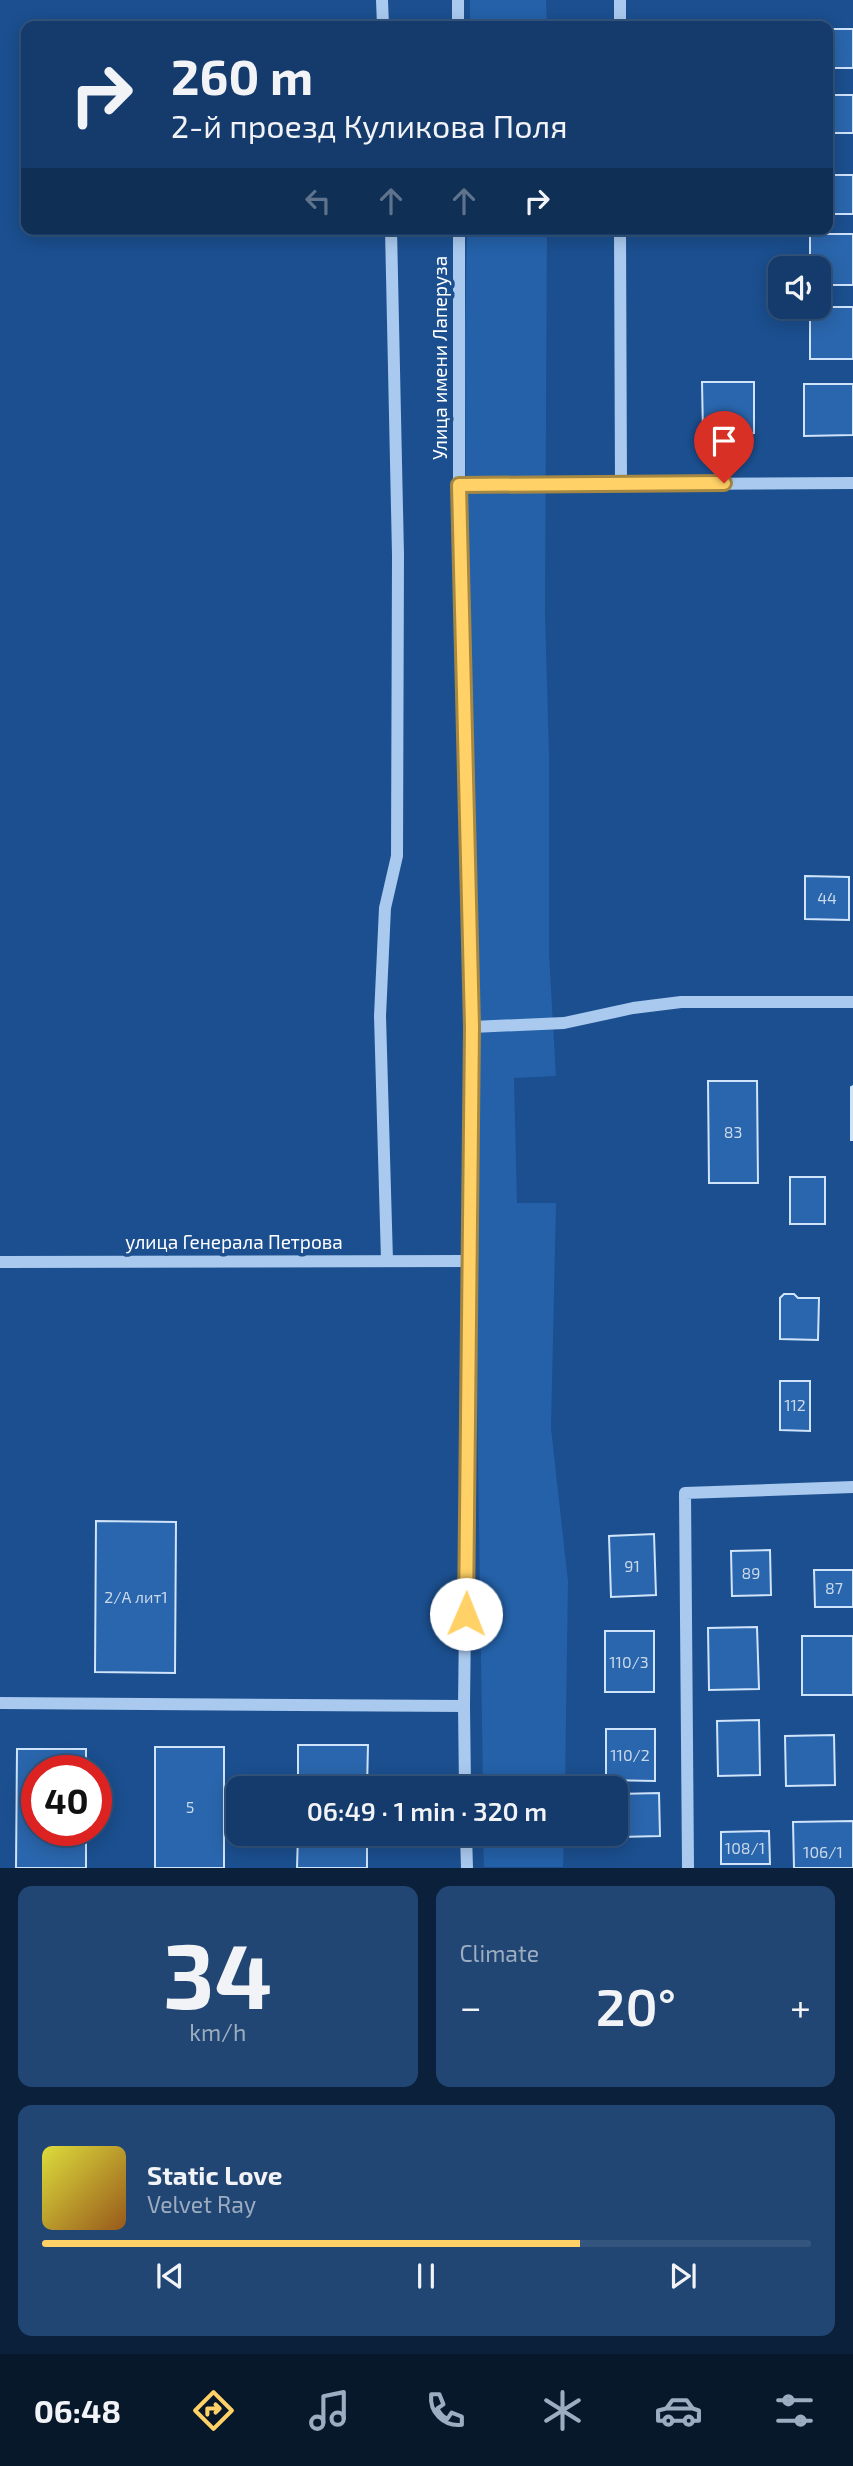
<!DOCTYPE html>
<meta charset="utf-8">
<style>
:root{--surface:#143b6b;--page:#214673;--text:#f1f3f6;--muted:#9dadc1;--line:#33557e;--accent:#ffd166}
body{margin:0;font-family:"Exo 2",sans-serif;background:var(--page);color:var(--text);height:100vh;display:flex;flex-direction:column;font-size:26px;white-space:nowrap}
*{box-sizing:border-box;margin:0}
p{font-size:23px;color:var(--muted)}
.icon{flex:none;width:38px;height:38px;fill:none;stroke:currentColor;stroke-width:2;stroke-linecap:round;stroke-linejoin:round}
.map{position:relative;height:1868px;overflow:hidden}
.panel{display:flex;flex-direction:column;gap:18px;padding:18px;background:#0b203b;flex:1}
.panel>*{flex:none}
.top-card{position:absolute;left:21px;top:21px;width:812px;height:214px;border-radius:14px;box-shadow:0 4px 18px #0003,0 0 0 2px var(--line);background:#143b6b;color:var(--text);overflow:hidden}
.fabs{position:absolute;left:768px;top:256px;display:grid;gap:14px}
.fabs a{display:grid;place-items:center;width:63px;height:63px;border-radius:14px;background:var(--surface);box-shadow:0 4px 18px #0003,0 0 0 2px var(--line);font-size:35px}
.speed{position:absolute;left:21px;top:1755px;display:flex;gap:14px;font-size:35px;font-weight:700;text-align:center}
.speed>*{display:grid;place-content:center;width:91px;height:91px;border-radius:50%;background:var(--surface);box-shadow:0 4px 18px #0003,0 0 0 2px var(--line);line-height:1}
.speed .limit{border:10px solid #d22;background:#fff;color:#111}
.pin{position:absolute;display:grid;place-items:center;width:60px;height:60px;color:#fff;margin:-72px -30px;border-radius:50% 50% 50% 0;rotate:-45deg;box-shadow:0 0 7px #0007}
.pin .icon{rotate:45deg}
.me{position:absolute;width:77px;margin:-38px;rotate:1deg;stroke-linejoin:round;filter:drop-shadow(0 0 5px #0008)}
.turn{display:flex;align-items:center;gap:24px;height:147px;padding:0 35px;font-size:32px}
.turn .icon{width:91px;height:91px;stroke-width:2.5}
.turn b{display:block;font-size:49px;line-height:60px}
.lanes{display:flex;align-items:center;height:66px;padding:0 35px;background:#0003;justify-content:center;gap:35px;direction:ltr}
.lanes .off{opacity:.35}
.big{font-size:52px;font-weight:600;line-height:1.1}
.panel .tile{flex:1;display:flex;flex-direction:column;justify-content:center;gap:10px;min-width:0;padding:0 24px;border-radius:14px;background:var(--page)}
.panel .dial{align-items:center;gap:0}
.dial b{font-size:91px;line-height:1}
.song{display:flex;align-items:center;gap:21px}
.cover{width:84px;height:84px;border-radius:10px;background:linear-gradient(135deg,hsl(60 70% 55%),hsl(30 70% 35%))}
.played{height:7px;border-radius:4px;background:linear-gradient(90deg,var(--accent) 70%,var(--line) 70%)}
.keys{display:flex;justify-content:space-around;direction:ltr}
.heat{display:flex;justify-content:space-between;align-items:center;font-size:38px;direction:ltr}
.panel .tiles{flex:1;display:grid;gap:18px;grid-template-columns:1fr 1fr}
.tile:last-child{grid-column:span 2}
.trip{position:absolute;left:226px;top:1776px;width:402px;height:70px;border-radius:14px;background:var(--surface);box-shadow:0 4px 18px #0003,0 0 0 2px var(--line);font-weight:600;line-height:70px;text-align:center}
.dock{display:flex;height:112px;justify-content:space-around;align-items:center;background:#08182b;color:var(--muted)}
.dock .icon{width:49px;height:49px}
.dock .selected{color:var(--accent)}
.dock b{font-size:32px;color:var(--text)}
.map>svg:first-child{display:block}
.green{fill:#2461a8}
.building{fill:#2a66ad;stroke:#cfe3fa;stroke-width:2}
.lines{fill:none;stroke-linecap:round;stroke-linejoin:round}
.minor{stroke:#a9c9ee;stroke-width:12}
.route-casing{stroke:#a68842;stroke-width:18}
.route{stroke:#ffd166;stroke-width:12}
.labels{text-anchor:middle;stroke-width:7;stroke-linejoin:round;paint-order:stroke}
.number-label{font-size:16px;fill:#cad9ea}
.street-label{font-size:19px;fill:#fff;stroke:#1b4f8f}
</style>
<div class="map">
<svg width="853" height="1868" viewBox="0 0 853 1868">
<rect width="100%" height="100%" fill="#1b4f8f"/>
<!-- green -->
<g class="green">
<path d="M470,0h76l1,26h-77z"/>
<path d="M467,229h80l-2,383 4,143v199l7,122 -42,2 3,125h39l-5,225 17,153 -3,207h-82l-16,-1043 -2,-405z"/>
<path d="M483,1834h81l-1,33h-79z"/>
</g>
<!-- building -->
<g class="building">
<path d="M736,23h44l1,3h-45z"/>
<rect x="828" y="29" width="25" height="39"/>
<rect x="828" y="95" width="25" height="38"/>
<rect x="828" y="175" width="25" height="39"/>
<path d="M810,234h43v51h-34v-17h-9z"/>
<rect x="810" y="307" width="43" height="52"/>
<path d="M702,382h52v51l-51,1z"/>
<path d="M804,384h49v51l-49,1z"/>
<path d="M805,876l44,1v43l-44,-1z"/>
<path d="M708,1081h49l1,102h-49z"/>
<path d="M853,1086v54h-2v-53z"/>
<rect x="790" y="1177" width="35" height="47"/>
<path d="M784,1294h10l4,4h21l-1,42 -38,-1v-41z"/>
<path d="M780,1381h30v50l-30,-1z"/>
<path d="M96,1521l80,1 -1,151 -80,-1z"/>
<path d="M654,1534l2,61 -45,2 -2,-61z"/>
<path d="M770,1550l1,45 -39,1 -1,-45z"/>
<path d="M814,1570h39v37h-38z"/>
<path d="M757,1627l2,62 -50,1 -1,-62z"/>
<rect x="605" y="1631" width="49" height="61"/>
<rect x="802" y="1636" width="51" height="59"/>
<path d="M759,1720l1,55 -42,1 -1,-55z"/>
<path d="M606,1729h49v52l-49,-1z"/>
<path d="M834,1735l1,50 -49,1 -1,-50z"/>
<path d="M298,1745h70l-1,43h-69z"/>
<rect x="155" y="1747" width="69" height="121"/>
<path d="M17,1749h69v22h-49v59h49v38h-70z"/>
<path d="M659,1793l1,43 -41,1 -1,-43z"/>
<path d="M853,1821v47h-59l-1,-46z"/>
<path d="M769,1831l1,33h-49v-32z"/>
<path d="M298,1834h69v34h-70z"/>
</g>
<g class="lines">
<!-- minor -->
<g class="minor">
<path d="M382,0l1,26"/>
<path d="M458,0v26"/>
<path d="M620,0v26"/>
<path d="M459,229v256l13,542 -8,679 1,82"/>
<path d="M620,229l1,255"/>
<path d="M459,485l394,-2"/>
<path d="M472,1027l92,-4 69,-15 48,-6h172"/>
<path d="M387,1260l-7,-244 5,-108 12,-52 1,-301 -7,-326"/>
<path d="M0,1262l469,-1"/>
<path d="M0,1703l464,3"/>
<path d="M466,1834l1,34"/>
<path d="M688,1868l-3,-375 168,-6"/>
</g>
</g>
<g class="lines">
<defs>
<path id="route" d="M466,1614l6,-587 -13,-542 265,-2"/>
</defs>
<!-- route casing -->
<use href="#route" class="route-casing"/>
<!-- route -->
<use href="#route" class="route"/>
</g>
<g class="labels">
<!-- number labels -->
<g class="number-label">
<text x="827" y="904">44</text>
<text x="733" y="1138">83</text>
<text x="795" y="1411">112</text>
<text x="632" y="1572">91</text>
<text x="751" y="1579">89</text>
<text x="834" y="1594">87</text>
<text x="136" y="1603">2/А лит1</text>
<text x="629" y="1668">110/3</text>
<text x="630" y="1761">110/2</text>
<text x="190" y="1813">5</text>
<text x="745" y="1854">108/1</text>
<text x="823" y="1858">106/1</text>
</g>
<!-- street labels -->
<g class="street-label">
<text transform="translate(440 358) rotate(-90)" y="7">Улица имени Лаперуза</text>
<text x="234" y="1249">улица Генерала Петрова</text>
</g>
</g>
</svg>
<div class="fabs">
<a><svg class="icon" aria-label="sound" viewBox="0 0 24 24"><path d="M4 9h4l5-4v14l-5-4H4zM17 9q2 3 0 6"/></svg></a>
</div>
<div class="speed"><div class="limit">40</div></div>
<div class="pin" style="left:724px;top:483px;background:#d93025"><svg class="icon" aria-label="arrive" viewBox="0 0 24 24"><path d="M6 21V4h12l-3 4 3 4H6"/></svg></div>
<svg class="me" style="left:466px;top:1614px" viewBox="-20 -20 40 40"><circle r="19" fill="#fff"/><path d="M0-13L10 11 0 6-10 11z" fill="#ffd166"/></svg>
<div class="trip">06:49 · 1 min · 320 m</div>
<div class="top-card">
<div class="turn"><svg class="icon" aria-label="right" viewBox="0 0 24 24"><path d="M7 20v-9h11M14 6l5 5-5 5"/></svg><div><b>260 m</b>2-й проезд Куликова Поля</div></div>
<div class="lanes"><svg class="icon off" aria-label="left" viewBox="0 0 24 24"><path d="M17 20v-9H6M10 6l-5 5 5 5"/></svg><svg class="icon off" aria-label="ahead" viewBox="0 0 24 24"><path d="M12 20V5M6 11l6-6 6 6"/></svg><svg class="icon off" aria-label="ahead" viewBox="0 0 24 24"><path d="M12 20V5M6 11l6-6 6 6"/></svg><svg class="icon" aria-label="right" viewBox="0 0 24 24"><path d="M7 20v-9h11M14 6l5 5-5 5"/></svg></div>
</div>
</div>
<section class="panel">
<div class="tiles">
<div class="tile dial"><b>34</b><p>km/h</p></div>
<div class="tile"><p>Climate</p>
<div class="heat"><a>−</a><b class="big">20°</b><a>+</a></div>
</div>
<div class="tile">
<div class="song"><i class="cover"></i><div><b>Static Love</b><p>Velvet Ray</p></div></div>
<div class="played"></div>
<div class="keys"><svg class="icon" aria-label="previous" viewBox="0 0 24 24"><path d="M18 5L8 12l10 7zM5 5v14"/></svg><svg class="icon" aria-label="pause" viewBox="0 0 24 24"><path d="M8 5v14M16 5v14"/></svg><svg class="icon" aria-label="next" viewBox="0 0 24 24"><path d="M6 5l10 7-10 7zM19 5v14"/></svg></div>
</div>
</div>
</section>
<nav class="dock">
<b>06:48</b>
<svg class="icon selected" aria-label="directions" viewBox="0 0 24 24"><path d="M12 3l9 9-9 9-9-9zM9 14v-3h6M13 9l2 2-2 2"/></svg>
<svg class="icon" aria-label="music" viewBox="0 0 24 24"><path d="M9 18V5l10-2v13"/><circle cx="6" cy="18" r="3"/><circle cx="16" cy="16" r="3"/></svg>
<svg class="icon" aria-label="phone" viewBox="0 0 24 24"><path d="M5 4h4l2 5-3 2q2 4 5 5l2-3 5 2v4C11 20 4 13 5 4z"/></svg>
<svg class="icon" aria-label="climate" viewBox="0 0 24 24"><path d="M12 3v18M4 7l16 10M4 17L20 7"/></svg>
<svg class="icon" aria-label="car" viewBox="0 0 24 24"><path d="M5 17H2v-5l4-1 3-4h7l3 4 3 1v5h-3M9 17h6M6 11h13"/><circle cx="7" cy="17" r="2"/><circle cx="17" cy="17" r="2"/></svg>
<svg class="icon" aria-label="filters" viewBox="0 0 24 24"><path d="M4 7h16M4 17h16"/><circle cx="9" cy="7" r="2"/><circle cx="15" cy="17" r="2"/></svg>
</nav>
